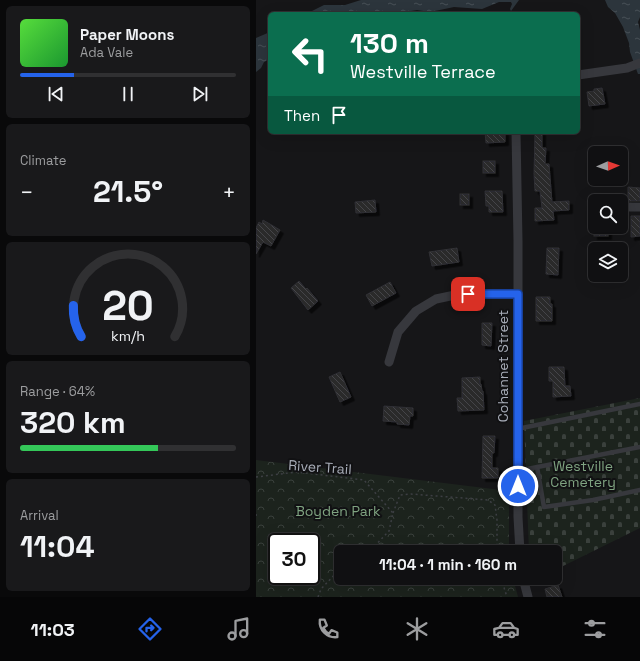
<!DOCTYPE html>
<meta charset="utf-8">
<style>
:root{--surface:#101012;--page:#19191b;--text:#f1f3f6;--muted:#9c9d9f;--line:#303032;--accent:#2563eb}
body{margin:0;font-family:"Space Grotesk",sans-serif;background:var(--page);color:var(--text);height:100vh;display:flex;flex-direction:column;font-size:15px;white-space:nowrap}
*{box-sizing:border-box;margin:0}
p{font-size:13px;color:var(--muted)}
.icon{flex:none;width:22px;height:22px;fill:none;stroke:currentColor;stroke-width:2;stroke-linecap:round;stroke-linejoin:round}
.map{position:relative;flex:1;overflow:hidden}
.drawer{display:flex;flex-direction:column;gap:6px;padding:6px;background:#09090a;width:256px}
.drawer>*{flex:none}
.top-card{position:absolute;left:12px;top:12px;width:312px;height:122px;border-radius:6px;box-shadow:0 4px 16px #0002,0 0 0 1px var(--line);background:#0b6e4f;color:#fff;overflow:hidden}
.needle{width:26px;rotate:88deg}
.tools{position:absolute;left:332px;top:146px;display:grid;gap:8px}
.tools a{display:grid;place-items:center;width:40px;height:40px;border-radius:6px;background:var(--surface);box-shadow:0 4px 16px #0002,0 0 0 1px var(--line);font-size:20px}
.speed{position:absolute;left:12px;top:533px;display:flex;gap:8px;font-size:20px;font-weight:700;text-align:center}
.speed>*{display:grid;place-content:center;width:52px;height:52px;border-radius:50%;background:var(--surface);box-shadow:0 4px 16px #0002,0 0 0 1px var(--line);line-height:1}
.speed .limit{border:2px solid #111;border-radius:6px;background:#fff;color:#111}
.pin{position:absolute;display:grid;place-items:center;width:34px;height:34px;color:#fff;margin:-17px;border-radius:8px;box-shadow:0 2px 6px #0006}
.me{position:absolute;width:44px;margin:-22px;rotate:0deg;stroke-linejoin:round;filter:drop-shadow(0 0 3px #0008)}
.turn{display:flex;align-items:center;gap:14px;height:84px;padding:0 16px;font-size:18px}
.turn .icon{width:52px;height:52px;stroke-width:2.5}
.turn b{display:block;font-size:28px;line-height:34px}
.then{display:flex;align-items:center;height:38px;padding:0 16px;background:#0003;gap:8px;font-size:15px}
.big{font-size:30px;font-weight:700;line-height:1.1}
.drawer .card{flex:1;display:flex;flex-direction:column;justify-content:center;gap:6px;min-width:0;padding:0 14px;border-radius:6px;background:var(--page)}
.drawer .dial{align-items:center;gap:0}
.dial svg{height:104px;overflow:visible;fill:none;stroke:var(--line);stroke-width:7;stroke-linecap:round;text-anchor:middle}
.dial text{fill:var(--text);stroke:none}
.song{display:flex;align-items:center;gap:12px}
.cover{width:48px;height:48px;border-radius:6px;background:linear-gradient(135deg,hsl(110 70% 55%),hsl(130 70% 35%))}
.played{height:4px;border-radius:2px;background:linear-gradient(90deg,var(--accent) 25%,var(--line) 25%)}
.keys{display:flex;justify-content:space-around;direction:ltr}
.heat{display:flex;justify-content:space-between;align-items:center;font-size:22px;direction:ltr}
.charge{height:6px;border-radius:3px;background:linear-gradient(90deg,#34c759 64%,var(--line) 0)}
.trip{position:absolute;left:78px;top:545px;width:228px;height:40px;border-radius:6px;background:var(--surface);box-shadow:0 4px 16px #0002,0 0 0 1px var(--line);font-weight:700;line-height:40px;text-align:center}
.dock{display:flex;height:64px;justify-content:space-around;align-items:center;background:#060607;color:var(--muted)}
.dock .icon{width:28px;height:28px}
.dock .current{color:var(--accent)}
.dock b{font-size:18px;color:var(--text)}
main{display:flex;flex:1;min-height:0}
.map>svg:first-child{display:block}
.forest{fill:url(#forest-crowns);fill-rule:evenodd}
.cemetery{fill:url(#cemetery-stones)}
.water{fill:url(#water-ripples)}
.building{fill:url(#building-back-hatch);stroke:#303034;filter:url(#shadow)}
.lines{fill:none;stroke-linecap:round;stroke-linejoin:round}
.path{stroke:#3d3f44;stroke-width:1.5;stroke-dasharray:2 3;stroke-linecap:butt}
.lane{stroke:#37383d;stroke-width:4.5}
.street{stroke:#37383d;stroke-width:9}
.route-casing{stroke:#184099;stroke-width:10}
.route{stroke:#2563eb;stroke-width:7}
.labels{text-anchor:middle;stroke-width:4;stroke-linejoin:round;paint-order:stroke}
.street-label{font-size:14px;fill:#a8adb8;stroke:#111113}
.park-label{font-size:14px;fill:#7fa381;stroke:#111113}
</style>
<main>
<section class="drawer">
<div class="card">
<div class="song"><i class="cover"></i><div><b>Paper Moons</b><p>Ada Vale</p></div></div>
<div class="played"></div>
<div class="keys"><svg class="icon" aria-label="previous" viewBox="0 0 24 24"><path d="M18 5L8 12l10 7zM5 5v14"/></svg><svg class="icon" aria-label="pause" viewBox="0 0 24 24"><path d="M8 5v14M16 5v14"/></svg><svg class="icon" aria-label="next" viewBox="0 0 24 24"><path d="M6 5l10 7-10 7zM19 5v14"/></svg></div>
</div>
<div class="card"><p>Climate</p>
<div class="heat"><a>−</a><b class="big">21.5°</b><a>+</a></div>
</div>
<div class="card dial"><svg viewBox="0 0 100 80">
<path d="M14 69A42 42 0 1 1 86 69"/>
<path d="M14 69A42 42 0 0 1 8 45" stroke="#2563eb"/>
<text x="50" y="56" font-size="32" font-weight="700">20</text>
<text x="50" y="72" font-size="11">km/h</text>
</svg></div>
<div class="card"><p>Range · 64%</p><b class="big">320 km</b><div class="charge"></div></div>
<div class="card"><p>Arrival</p><b class="big">11:04</b></div>
</section>
<div class="map">
<svg width="384" height="597" viewBox="0 0 384 597">
<defs>
<pattern id="forest-crowns" width="20" height="18" patternUnits="userSpaceOnUse"><rect width="20" height="18" fill="#1c231d"/><path d="M2 6a3 3 0 1 1 6 0M12 15a3 3 0 1 1 6 0" fill="none" stroke="#3a403c"/></pattern>
<pattern id="cemetery-stones" width="16" height="16" patternUnits="userSpaceOnUse"><rect width="16" height="16" fill="#1c231d"/><path d="M2 7V4a2 2 0 0 1 4 0v3zM10 15v-3a2 2 0 0 1 4 0v3z" fill="#3a403c"/></pattern>
<pattern id="water-ripples" width="26" height="14" patternUnits="userSpaceOnUse"><rect width="26" height="14" fill="#2c353c"/><path d="M2 4q2-2 4 0t4 0M15 11q2-2 4 0t4 0" fill="none" stroke="#485056"/></pattern>
<pattern id="building-back-hatch" width="6" height="6" patternUnits="userSpaceOnUse"><rect width="6" height="6" fill="#29292c"/><path d="M-1 5l2 2M0 0l6 6M5-1l2 2" fill="none" stroke="#454548"/></pattern>
<filter id="shadow"><feDropShadow dx="3.5" dy="3.5" stdDeviation="0" flood-color="#0009"/></filter>
</defs>
<rect width="100%" height="100%" fill="#161618"/>
<!-- forest -->
<path class="forest" d="M0,460l253,31v61h-168v26h172l5,19h-262zM21,542h34v34h-34z"/>
<!-- cemetery -->
<path class="cemetery" d="M384,398v130l-85,42v-18h-26l-5,-131z"/>
<!-- water -->
<g class="water">
<path d="M105,0h158l-8,11 -1,-2 2,-5 -1,-2h-12l-17,7 -28,-2 -24,5 -13,-2 -12,2 -6,-1 -4,3h-89l18,-9h21z"/>
<path d="M349,0h35v17l-2,5 2,8v44h-2l-8,-22 -1,-9 -6,-16 -8,-14 -7,-6z"/>
<path d="M14,32v27l-6,3 -3,6 -5,4v-34z"/>
</g>
<!-- building -->
<g class="building">
<path d="M346,88l3,16 -16,2 -2,-14 7,-1v-2z"/>
<path d="M229,132h20v10l-19,1z"/>
<path d="M279,132h7v16h4l-1,16h4l3,38 17,-1v9l-16,1 1,9 -19,1v-13h7l-2,-17h-5l-1,-17z"/>
<rect x="227" y="161" width="12" height="12"/>
<path d="M372,187l12,1v13h-12z"/>
<path d="M229,191h17l1,21h-14v-6h-3z"/>
<rect x="204" y="194" width="9" height="11"/>
<path d="M119,200l1,12 -20,1 -1,-11z"/>
<path d="M375,216h9v20l-9,1z"/>
<path d="M7,220l17,10 -9,16 -8,-4 -7,12v-26l3,-6 3,2z"/>
<rect x="338" y="227" width="14" height="9"/>
<path d="M201,248l2,14 -27,4 -3,-14z"/>
<path d="M291,248h12l-1,27 -12,-1z"/>
<path d="M43,281l7,8 1,-1 11,13 -10,9 -17,-22z"/>
<path d="M134,282l6,11 -24,13 -6,-11z"/>
<path d="M280,297h14v7h2v17h-16z"/>
<path d="M226,323h10l-1,23 -9,-1z"/>
<path d="M293,367h15l1,19h5l1,10 -18,1v-16h-4z"/>
<path d="M84,372l11,25 -11,5 -11,-25z"/>
<path d="M224,377v7h1l1,7h1l1,19 -26,1 -1,-13h5v-20z"/>
<path d="M128,406l29,2v8h-3l-1,9 -12,-1v-2l-14,-1z"/>
<path d="M227,436h12l-1,17h-2v15h6v10h-16z"/>
<path d="M302,585l4,12h-15l-2,-8z"/>
</g>
<g class="lines">
<!-- path -->
<g class="path">
<path d="M0,477l41,-5 67,8 29,33 -4,18 -20,21"/>
<path d="M137,513l7,-18 11,-1 77,6 7,5 2,15v32"/>
<path d="M0,514v5"/>
<path d="M245,578l6,19"/>
<path d="M62,597l3,-8 20,-21"/>
</g>
<!-- lane -->
<g class="lane">
<path d="M261,429l123,-25"/>
<path d="M281,467l7,40 49,-7 47,-10"/>
<path d="M261,471l123,-24"/>
</g>
<!-- street -->
<g class="street">
<path d="M322,75l49,-7 13,-5"/>
<path d="M260,132l2,109v276l2,35"/>
<path d="M374,207h10"/>
<path d="M133,362l9,-30 18,-21 20,-12 19,-4 63,-1"/>
<path d="M267,578l5,19"/>
</g>
</g>
<g class="lines">
<defs>
<path id="route" d="M212,294h50v192"/>
</defs>
<!-- route casing -->
<use href="#route" class="route-casing"/>
<!-- route -->
<use href="#route" class="route"/>
</g>
<g class="labels">
<!-- street labels -->
<g class="street-label">
<text transform="translate(247 366) rotate(-90)" y="5">Cohannet Street</text>
<text transform="translate(64 467) rotate(4)" y="5">River Trail</text>
</g>
<!-- park labels -->
<g class="park-label">
<text x="327" y="471">Westville<tspan x="327" dy="16">Cemetery</tspan></text>
<text x="82" y="516">Boyden Park</text>
</g>
</g>
</svg>
<div class="tools">
<a><svg class="needle" viewBox="-14 -14 28 28"><path d="M0-13l5 13h-10z" fill="#e53935"/><path d="M0 13l5-13h-10z" fill="#9c9d9f"/></svg></a>
<a><svg class="icon" aria-label="search" viewBox="0 0 24 24"><circle cx="10" cy="10" r="6"/><path d="M15 15l6 6"/></svg></a>
<a><svg class="icon" aria-label="layers" viewBox="0 0 24 24"><path d="M12 4l9 5-9 5-9-5zM3 14l9 5 9-5"/></svg></a>
</div>
<div class="speed"><div class="limit">30</div></div>
<div class="pin" style="left:212px;top:294px;background:#d93025"><svg class="icon" aria-label="arrive" viewBox="0 0 24 24"><path d="M6 21V4h12l-3 4 3 4H6"/></svg></div>
<svg class="me" style="left:262px;top:486px" viewBox="-20 -20 40 40"><circle r="17" fill="#2563eb" stroke="#fff" stroke-width="3"/><path d="M0-11L8 9 0 5-8 9z" fill="#fff"/></svg>
<div class="trip">11:04 · 1 min · 160 m</div>
<div class="top-card">
<div class="turn"><svg class="icon" aria-label="left" viewBox="0 0 24 24"><path d="M17 20v-9H6M10 6l-5 5 5 5"/></svg><div><b>130 m</b>Westville Terrace</div></div>
<div class="then">Then<svg class="icon" aria-label="arrive" viewBox="0 0 24 24"><path d="M6 21V4h12l-3 4 3 4H6"/></svg></div>
</div>
</div>
</main>
<nav class="dock">
<b>11:03</b>
<svg class="icon current" aria-label="directions" viewBox="0 0 24 24"><path d="M12 3l9 9-9 9-9-9zM9 14v-3h6M13 9l2 2-2 2"/></svg>
<svg class="icon" aria-label="music" viewBox="0 0 24 24"><path d="M9 18V5l10-2v13"/><circle cx="6" cy="18" r="3"/><circle cx="16" cy="16" r="3"/></svg>
<svg class="icon" aria-label="phone" viewBox="0 0 24 24"><path d="M5 4h4l2 5-3 2q2 4 5 5l2-3 5 2v4C11 20 4 13 5 4z"/></svg>
<svg class="icon" aria-label="climate" viewBox="0 0 24 24"><path d="M12 3v18M4 7l16 10M4 17L20 7"/></svg>
<svg class="icon" aria-label="car" viewBox="0 0 24 24"><path d="M5 17H2v-5l4-1 3-4h7l3 4 3 1v5h-3M9 17h6M6 11h13"/><circle cx="7" cy="17" r="2"/><circle cx="17" cy="17" r="2"/></svg>
<svg class="icon" aria-label="filters" viewBox="0 0 24 24"><path d="M4 7h16M4 17h16"/><circle cx="9" cy="7" r="2"/><circle cx="15" cy="17" r="2"/></svg>
</nav>
